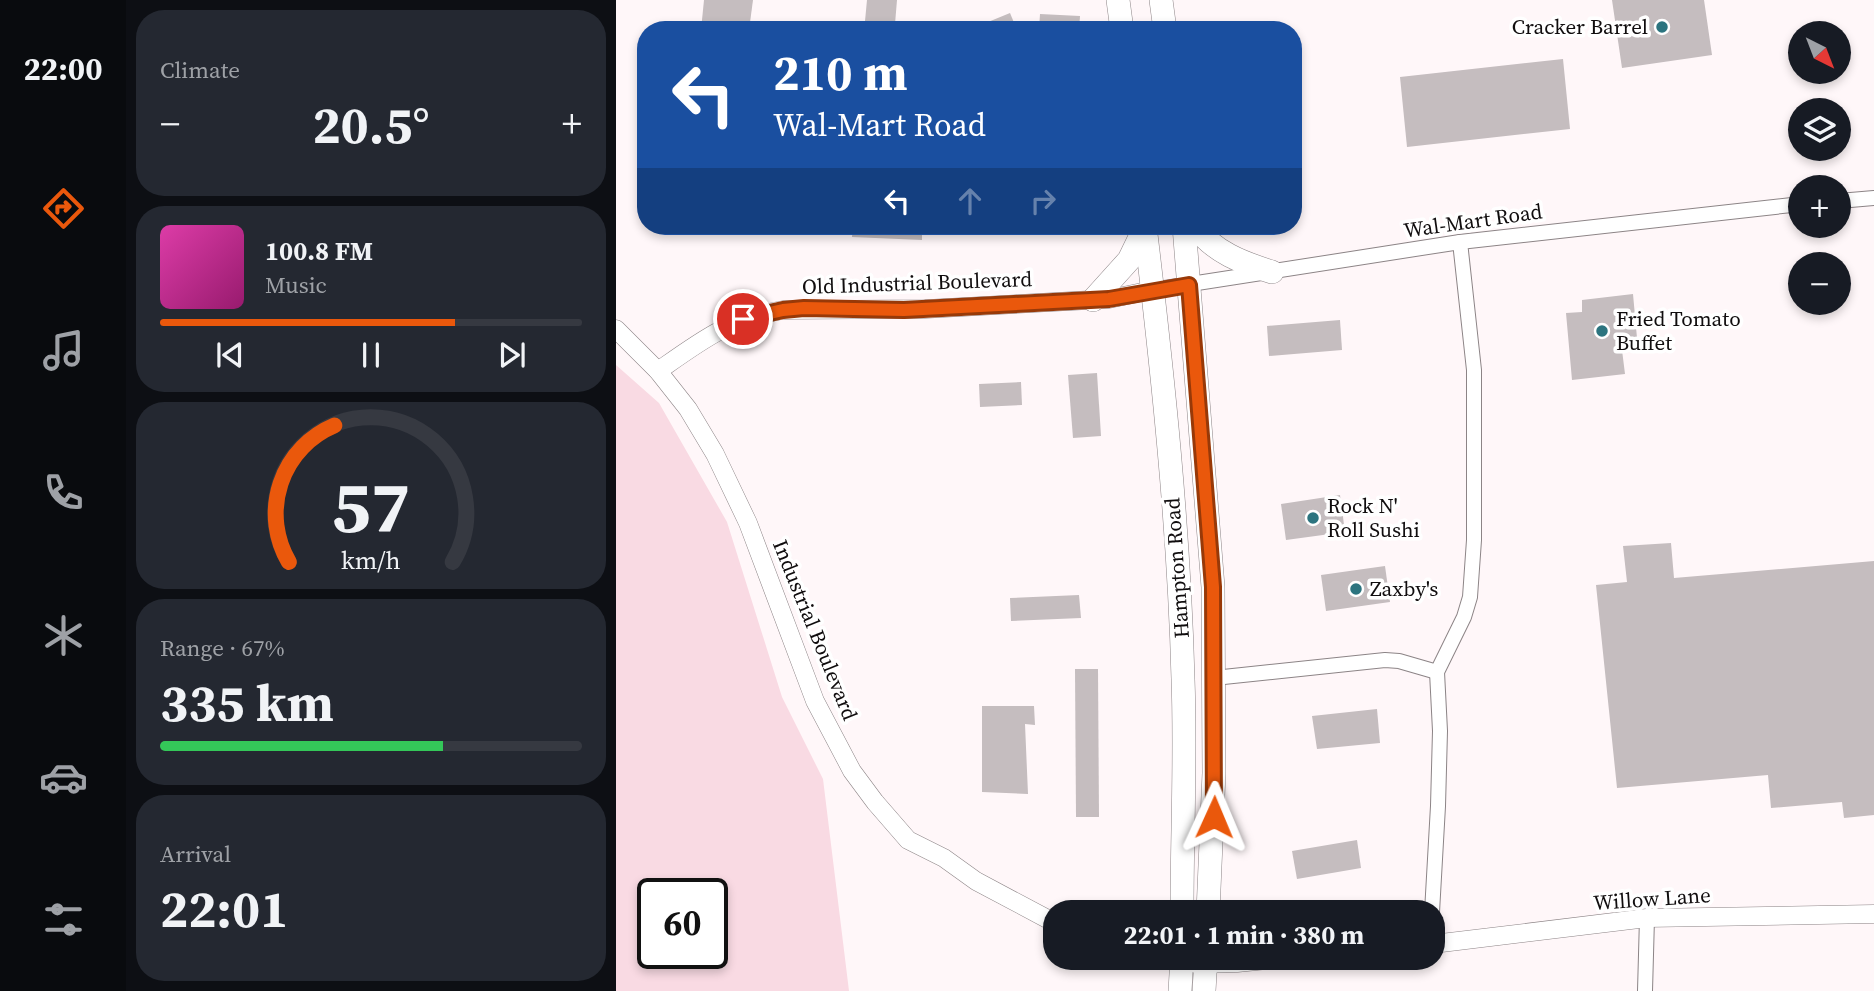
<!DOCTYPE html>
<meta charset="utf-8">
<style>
:root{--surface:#171b24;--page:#242831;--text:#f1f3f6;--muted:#9ea1a6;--line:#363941;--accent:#ea580c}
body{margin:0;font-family:"Source Serif 4",serif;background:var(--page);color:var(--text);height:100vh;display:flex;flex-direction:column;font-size:26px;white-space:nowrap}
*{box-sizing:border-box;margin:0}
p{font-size:23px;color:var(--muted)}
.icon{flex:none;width:38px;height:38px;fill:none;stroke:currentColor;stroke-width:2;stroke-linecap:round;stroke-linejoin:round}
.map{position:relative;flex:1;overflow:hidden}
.panel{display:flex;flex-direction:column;gap:10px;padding:10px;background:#0d0f14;width:490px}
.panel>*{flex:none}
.banner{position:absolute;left:21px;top:21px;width:665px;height:214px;border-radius:28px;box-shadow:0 4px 10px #0003;background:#1a4fa0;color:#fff;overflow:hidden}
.needle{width:46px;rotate:138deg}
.tools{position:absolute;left:1172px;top:21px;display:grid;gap:14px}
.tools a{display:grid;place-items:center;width:63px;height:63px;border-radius:50%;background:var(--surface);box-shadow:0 4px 10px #0003;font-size:35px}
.speed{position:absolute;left:21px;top:878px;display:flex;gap:14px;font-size:35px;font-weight:700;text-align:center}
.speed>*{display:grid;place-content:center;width:91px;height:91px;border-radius:50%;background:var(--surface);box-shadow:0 4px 10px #0003;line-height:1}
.speed .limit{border:4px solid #111;border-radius:10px;background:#fff;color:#111}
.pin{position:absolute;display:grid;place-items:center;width:60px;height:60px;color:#fff;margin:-30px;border:4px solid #fff;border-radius:50%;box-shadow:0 2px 7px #0007}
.me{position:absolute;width:77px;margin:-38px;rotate:1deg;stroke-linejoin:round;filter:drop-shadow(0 0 5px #0008)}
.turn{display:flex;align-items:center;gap:24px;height:147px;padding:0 21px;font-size:32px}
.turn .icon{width:91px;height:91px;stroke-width:2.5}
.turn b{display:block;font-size:49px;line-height:60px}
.lanes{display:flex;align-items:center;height:66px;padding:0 21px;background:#0003;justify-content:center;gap:35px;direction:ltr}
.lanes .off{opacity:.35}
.big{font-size:52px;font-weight:700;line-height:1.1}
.panel .tile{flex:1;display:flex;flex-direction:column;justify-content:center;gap:10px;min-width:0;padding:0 24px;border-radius:28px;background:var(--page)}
.panel .dial{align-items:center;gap:0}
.dial svg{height:182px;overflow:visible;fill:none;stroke:var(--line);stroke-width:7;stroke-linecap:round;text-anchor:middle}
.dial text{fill:var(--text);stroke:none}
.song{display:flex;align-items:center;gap:21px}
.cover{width:84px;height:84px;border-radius:10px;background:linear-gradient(135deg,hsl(320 70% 55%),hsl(320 70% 35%))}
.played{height:7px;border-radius:4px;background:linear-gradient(90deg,var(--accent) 70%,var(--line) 70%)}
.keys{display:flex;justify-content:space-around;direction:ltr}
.heat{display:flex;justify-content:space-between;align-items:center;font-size:38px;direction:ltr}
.charge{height:10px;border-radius:5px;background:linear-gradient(90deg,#34c759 67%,var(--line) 0)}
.trip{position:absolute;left:427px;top:900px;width:402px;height:70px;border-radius:28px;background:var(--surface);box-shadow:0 4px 10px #0003;font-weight:700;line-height:70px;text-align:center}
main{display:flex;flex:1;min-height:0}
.tab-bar{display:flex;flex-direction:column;width:126px;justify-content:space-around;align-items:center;background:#090b0e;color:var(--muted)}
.tab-bar .icon{width:49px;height:49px}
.tab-bar .on{color:var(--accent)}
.tab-bar b{font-size:32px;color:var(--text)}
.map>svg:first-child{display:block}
.green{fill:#f9dae3;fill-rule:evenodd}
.building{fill:#c5bdbf}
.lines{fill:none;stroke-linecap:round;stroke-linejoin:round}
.minor-casing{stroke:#8c8486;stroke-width:16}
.tertiary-casing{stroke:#8c8486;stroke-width:19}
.primary-casing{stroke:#8c8486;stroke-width:24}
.minor{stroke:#fff;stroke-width:14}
.tertiary{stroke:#fff;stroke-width:18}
.primary{stroke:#fff;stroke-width:23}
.route-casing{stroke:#983908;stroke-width:18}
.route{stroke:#ea580c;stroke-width:12}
.poi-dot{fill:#2c747f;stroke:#fff;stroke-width:2.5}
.labels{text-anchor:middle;stroke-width:7;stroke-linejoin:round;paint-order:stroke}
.poi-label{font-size:21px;fill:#100d0e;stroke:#fff;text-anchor:start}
.street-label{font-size:21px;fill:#100d0e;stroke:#fff}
</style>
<main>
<nav class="tab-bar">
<b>22:00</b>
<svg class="icon on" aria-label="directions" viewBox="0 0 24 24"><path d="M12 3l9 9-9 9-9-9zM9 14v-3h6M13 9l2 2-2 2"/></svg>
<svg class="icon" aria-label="music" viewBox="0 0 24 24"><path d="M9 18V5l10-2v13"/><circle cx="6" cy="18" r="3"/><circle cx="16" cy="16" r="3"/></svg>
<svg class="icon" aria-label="phone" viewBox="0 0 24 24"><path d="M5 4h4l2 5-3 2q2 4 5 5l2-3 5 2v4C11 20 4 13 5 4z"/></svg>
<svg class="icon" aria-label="climate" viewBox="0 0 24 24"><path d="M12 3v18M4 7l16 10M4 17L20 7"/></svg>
<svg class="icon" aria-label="car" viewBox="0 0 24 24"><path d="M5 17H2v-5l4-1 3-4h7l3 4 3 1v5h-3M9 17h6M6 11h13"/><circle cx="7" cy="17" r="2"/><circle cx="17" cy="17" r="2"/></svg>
<svg class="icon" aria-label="filters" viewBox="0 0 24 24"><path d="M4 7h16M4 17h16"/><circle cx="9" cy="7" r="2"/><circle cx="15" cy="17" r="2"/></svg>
</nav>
<section class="panel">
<div class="tile"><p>Climate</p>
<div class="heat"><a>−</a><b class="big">20.5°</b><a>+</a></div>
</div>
<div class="tile">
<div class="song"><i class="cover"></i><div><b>100.8 FM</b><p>Music</p></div></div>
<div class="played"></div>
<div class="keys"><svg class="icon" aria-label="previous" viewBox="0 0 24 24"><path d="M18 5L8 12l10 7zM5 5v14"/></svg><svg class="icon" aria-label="pause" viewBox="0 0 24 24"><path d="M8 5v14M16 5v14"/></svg><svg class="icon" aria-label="next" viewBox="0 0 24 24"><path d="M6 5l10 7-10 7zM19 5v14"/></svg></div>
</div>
<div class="tile dial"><svg viewBox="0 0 100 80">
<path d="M14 69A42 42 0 1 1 86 69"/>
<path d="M14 69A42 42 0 0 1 34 9" stroke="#ea580c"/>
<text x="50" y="56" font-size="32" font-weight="700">57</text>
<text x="50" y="72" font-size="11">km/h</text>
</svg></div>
<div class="tile"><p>Range · 67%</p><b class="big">335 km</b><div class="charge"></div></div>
<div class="tile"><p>Arrival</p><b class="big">22:01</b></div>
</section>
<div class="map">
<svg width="1258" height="991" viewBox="0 0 1258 991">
<rect width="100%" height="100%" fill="#fff7f9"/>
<!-- green -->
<path class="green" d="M0,365l43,38 68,119 55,175 41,82 26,212h-233zM37,894h59v60h-59z"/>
<!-- building -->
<g class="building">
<path d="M88,0h49l-4,30h-48z"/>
<path d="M251,0h30l-2,24 -30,-3z"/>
<path d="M996,0h92l8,55 -90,13z"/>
<path d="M394,13l7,17h-46v-1z"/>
<path d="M424,14l40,2 -1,14h-40z"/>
<path d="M947,59l7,70 -163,18 -7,-70z"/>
<path d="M237,226h69v14l-70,-3z"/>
<path d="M1017,294l5,55 -16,1 3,24 -53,6 -6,-67 16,-1v-12z"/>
<path d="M724,320l2,30 -73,6 -2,-30z"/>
<path d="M481,373l4,63 -28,2 -5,-63z"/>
<path d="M405,382l1,23 -42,2 -1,-23z"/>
<path d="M724,495l5,37 -59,8 -5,-36z"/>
<path d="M1055,543l3,35 200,-17v254l-30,3 -2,-16 -71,6 -3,-33 -151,13 -21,-203 31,-3 -4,-36z"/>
<path d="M769,566l5,36 -64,9 -5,-36z"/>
<path d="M463,595l2,23 -70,3 -1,-23z"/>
<path d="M459,669h23l1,148h-23z"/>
<path d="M366,706h52l1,19 -10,-1 3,70 -46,-2z"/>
<path d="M761,709l3,34 -63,6 -5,-33z"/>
<path d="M741,840l4,28 -64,11 -5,-28z"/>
</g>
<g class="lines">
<defs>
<g id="minor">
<path d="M1223,201l35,-3"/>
<path d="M536,290l308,-48 341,-38"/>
<path d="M598,678l171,-18 14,1 38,11"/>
<path d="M816,912l6,-106 2,-75 -3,-59 27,-55 6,-20 4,-57v-170l-14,-128"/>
<path d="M1029,991l2,-73"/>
</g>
<g id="tertiary">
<path d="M0,329l42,42 30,38 27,45 33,69 67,178 37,70 23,31 33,38 36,18 32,23 79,42"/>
<path d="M42,371c44,-31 71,-52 125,-61l142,-1 184,-10 43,-9"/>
<path d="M817,944l214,-26 227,-4"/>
<path d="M580,964l41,-1 61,-6"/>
</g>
<g id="primary">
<path d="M502,0l4,30"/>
<path d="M545,0l4,30"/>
<path d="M529,226c18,150 34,301 38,453 3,77 -1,155 -1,233"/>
<path d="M568,226l29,361 1,186 -6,139"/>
<path d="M579,226c18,26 48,37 77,46"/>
<path d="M477,300l36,-40 15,-31"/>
<path d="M672,957l3,1"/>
<path d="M564,991l2,-34"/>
<path d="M588,991l2,-34"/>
</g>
</defs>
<!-- minor casing -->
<use href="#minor" class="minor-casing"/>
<!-- tertiary casing -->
<use href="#tertiary" class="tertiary-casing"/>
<!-- primary casing -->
<use href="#primary" class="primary-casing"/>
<!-- minor -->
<use href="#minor" class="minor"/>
<!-- tertiary -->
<use href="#tertiary" class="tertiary"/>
<!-- primary -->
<use href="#primary" class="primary"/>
</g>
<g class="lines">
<defs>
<path id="route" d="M127,319l40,-9 21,-2 100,2 205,-11 80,-14 24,302 1,230"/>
</defs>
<!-- route casing -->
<use href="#route" class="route-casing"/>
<!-- route -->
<use href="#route" class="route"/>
</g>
<!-- markers -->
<g class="poi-dot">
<circle cx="1046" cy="27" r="7"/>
<circle cx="986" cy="331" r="7"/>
<circle cx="697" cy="518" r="7"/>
<circle cx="740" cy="589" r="7"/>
</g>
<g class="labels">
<!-- poi labels -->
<g class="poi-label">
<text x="1032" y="34" text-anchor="end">Cracker Barrel</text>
<text x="1000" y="326">Fried Tomato<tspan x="1000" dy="24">Buffet</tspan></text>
<text x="711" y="513">Rock N'<tspan x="711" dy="24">Roll Sushi</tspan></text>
<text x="754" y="596">Zaxby's</text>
</g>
<!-- street labels -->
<g class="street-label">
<text transform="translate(857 221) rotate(-8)" y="7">Wal-Mart Road</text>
<text transform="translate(301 283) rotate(-2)" y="7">Old Industrial Boulevard</text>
<text transform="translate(561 568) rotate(-94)" y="7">Hampton Road</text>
<text transform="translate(199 630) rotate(68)" y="7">Industrial Boulevard</text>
<text transform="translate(1036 899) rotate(-4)" y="7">Willow Lane</text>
</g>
</g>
</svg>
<div class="tools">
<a><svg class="needle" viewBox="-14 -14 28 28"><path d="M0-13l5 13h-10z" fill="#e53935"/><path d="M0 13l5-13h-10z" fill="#9ea1a6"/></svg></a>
<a><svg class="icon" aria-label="layers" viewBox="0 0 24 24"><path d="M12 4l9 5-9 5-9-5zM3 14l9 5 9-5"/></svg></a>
<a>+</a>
<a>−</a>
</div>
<div class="speed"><div class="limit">60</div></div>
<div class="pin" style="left:127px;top:319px;background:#d93025"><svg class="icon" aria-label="arrive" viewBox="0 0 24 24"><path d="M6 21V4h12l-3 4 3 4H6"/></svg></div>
<svg class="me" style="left:598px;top:817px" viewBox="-20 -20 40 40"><path d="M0-17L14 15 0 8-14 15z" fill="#ea580c" stroke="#fff" stroke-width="4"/></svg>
<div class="trip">22:01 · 1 min · 380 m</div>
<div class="banner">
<div class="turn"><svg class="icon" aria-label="left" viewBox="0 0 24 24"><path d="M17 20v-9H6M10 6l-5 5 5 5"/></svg><div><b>210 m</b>Wal-Mart Road</div></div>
<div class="lanes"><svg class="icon" aria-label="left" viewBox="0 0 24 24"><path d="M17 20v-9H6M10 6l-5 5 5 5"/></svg><svg class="icon off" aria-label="ahead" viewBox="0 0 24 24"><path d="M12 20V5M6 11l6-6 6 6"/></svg><svg class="icon off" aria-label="right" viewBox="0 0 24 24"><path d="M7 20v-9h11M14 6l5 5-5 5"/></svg></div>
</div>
</div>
</main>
